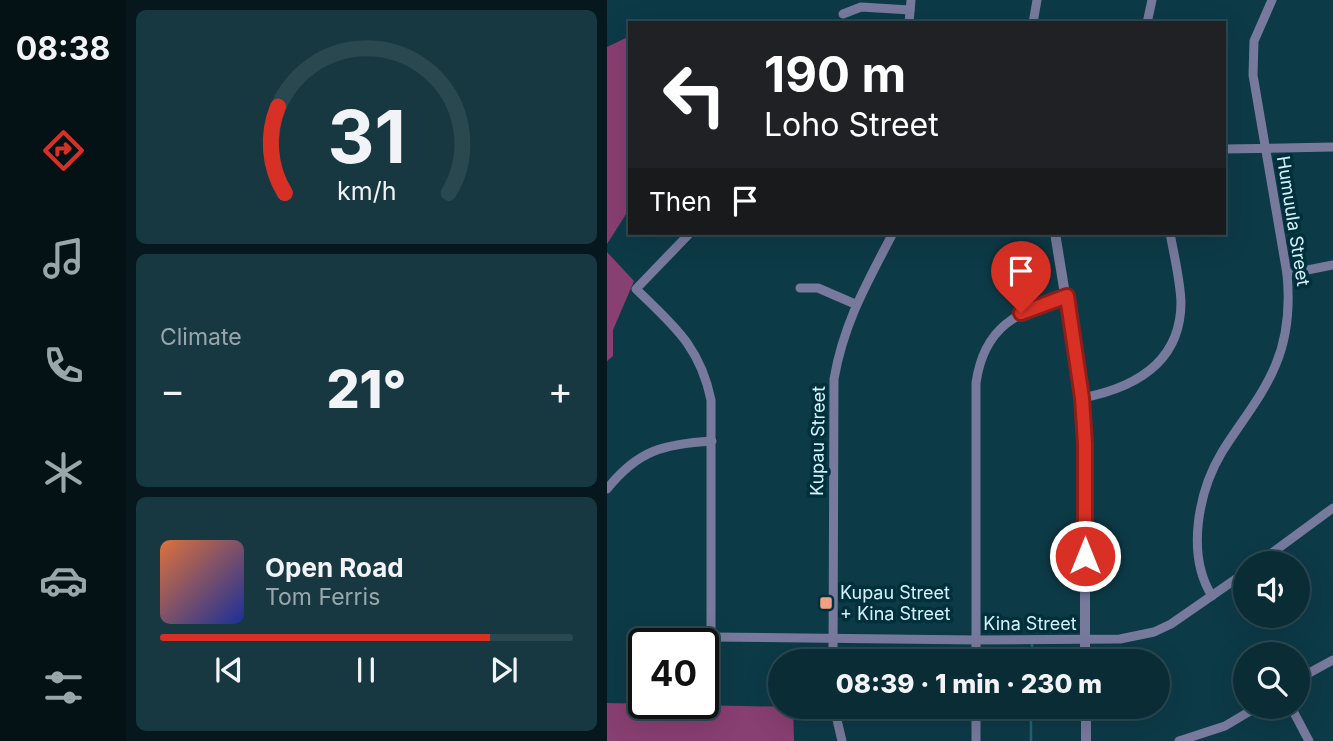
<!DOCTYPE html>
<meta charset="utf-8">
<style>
:root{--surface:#0a2c35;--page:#183841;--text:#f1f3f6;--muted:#99a7ad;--line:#2a4850;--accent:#d93025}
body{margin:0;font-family:Inter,sans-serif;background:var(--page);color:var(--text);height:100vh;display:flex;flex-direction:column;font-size:26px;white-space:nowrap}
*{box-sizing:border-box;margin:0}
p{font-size:23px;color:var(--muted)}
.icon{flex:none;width:38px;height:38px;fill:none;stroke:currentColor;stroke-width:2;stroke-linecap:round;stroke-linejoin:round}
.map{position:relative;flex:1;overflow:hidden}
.details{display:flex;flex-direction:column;gap:10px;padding:10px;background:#06181d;width:481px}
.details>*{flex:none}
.banner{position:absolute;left:21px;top:21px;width:598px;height:214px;border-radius:0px;box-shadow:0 7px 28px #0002,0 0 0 2px var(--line);background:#202124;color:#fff;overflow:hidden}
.tools{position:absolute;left:626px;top:551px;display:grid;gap:14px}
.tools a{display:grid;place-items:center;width:77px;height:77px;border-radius:50%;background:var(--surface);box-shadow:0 7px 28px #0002,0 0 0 2px var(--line);font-size:35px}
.speed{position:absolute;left:21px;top:628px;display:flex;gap:14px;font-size:35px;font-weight:700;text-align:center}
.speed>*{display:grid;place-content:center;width:91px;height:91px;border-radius:50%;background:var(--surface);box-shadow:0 7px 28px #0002,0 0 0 2px var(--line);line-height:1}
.speed .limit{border:4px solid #111;border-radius:10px;background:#fff;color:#111}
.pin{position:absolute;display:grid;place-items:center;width:60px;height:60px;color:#fff;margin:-72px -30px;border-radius:50% 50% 50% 0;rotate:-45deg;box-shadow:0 0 7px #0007}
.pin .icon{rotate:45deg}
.me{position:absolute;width:77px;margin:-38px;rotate:0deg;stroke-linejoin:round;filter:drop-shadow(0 0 5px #0008)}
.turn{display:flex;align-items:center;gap:24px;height:147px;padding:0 21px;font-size:32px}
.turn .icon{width:91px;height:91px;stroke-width:2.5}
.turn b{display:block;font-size:49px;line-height:60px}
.then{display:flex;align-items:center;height:66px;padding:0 21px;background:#0003;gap:14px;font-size:26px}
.big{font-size:52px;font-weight:800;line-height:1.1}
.details .card{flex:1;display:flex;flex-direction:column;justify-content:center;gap:10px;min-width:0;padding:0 24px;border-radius:10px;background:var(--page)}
.details .dial{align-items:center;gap:0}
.dial svg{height:182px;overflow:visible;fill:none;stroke:var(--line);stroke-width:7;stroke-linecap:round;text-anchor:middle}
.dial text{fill:var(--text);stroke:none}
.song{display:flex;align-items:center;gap:21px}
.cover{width:84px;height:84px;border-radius:10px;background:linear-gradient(135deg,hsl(20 70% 55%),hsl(230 70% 35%))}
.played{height:7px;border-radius:4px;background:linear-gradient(90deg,var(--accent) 80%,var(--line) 80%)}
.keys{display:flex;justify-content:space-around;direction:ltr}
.heat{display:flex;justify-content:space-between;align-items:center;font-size:38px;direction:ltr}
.trip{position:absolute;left:161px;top:649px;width:402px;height:70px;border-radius:35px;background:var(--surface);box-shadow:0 7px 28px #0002,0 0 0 2px var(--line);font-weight:800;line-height:70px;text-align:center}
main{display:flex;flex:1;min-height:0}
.tab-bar{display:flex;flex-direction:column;width:126px;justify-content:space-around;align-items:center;background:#041215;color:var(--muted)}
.tab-bar .icon{width:49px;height:49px}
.tab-bar .on{color:var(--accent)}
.tab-bar b{font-size:32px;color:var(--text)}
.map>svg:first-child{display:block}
.forest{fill:#883f71}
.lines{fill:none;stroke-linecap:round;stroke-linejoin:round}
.stream{stroke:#236376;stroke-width:2.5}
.minor{stroke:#777a9c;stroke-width:9}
.tertiary{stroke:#777a9c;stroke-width:10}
.route-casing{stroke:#8d1f18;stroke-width:18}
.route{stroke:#d93025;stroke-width:12}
.poi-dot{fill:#f3a082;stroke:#00303c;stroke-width:2.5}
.labels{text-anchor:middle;stroke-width:7;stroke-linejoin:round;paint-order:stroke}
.street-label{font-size:18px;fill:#d5f1fb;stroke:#00303c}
.poi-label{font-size:18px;fill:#d5f1fb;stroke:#00303c;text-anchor:start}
</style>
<main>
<nav class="tab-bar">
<b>08:38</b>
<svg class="icon on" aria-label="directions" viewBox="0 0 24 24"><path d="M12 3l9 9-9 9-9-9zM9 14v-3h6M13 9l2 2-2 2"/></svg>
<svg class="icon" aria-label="music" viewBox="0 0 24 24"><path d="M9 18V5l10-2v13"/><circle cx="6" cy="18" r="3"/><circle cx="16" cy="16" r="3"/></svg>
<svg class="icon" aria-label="phone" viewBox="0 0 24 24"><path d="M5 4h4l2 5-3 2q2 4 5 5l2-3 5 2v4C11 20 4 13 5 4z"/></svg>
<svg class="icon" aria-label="climate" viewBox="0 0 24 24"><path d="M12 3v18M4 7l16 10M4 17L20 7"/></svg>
<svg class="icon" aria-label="car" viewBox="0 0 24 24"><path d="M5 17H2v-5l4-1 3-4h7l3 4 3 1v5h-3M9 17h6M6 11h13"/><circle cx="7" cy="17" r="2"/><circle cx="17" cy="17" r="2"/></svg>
<svg class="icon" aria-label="filters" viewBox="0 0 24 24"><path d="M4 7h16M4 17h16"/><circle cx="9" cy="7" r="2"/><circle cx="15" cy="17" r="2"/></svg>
</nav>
<section class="details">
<div class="card dial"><svg viewBox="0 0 100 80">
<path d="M14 69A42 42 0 1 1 86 69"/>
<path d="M14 69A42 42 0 0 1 11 31" stroke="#d93025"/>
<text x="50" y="56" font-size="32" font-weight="700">31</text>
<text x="50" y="72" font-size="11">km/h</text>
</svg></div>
<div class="card"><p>Climate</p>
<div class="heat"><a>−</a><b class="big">21°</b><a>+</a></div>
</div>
<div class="card">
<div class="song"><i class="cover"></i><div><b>Open Road</b><p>Tom Ferris</p></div></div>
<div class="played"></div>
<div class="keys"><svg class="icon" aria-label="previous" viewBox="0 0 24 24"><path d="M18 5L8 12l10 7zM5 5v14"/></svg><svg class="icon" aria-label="pause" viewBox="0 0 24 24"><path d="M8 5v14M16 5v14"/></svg><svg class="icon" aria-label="next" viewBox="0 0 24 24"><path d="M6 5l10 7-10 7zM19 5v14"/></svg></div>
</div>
</section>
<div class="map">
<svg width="726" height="741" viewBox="0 0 726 741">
<rect width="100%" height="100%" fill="#0d3a47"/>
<!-- forest -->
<g class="forest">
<path d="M23,36v172l-23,36v-197z"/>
<path d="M0,252l27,29 -21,49v26l-6,5z"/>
<path d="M0,703l186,4 1,34h-187z"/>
</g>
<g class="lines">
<!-- stream -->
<g class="stream">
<path d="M425,662v-19"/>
<path d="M424,741v-34"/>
</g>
<!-- minor -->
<g class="minor">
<path d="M236,14l18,-7 49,3"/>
<path d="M302,23l2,-23"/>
<path d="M426,23l4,-23"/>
<path d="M540,23l5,-23"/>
<path d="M618,149l108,-2"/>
<path d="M83,233l-54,56c37,36 64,57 75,111v289"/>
<path d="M680,274l46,-9"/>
<path d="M193,288h18l37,16"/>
<path d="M475,398c52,-10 99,-35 99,-96 -1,-23 -7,-47 -11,-69"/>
<path d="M0,489c31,-39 57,-45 105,-48"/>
<path d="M650,564l76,-56"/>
<path d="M605,596c-26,-41 -14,-104 10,-144 18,-29 41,-56 54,-88 12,-29 14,-59 11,-90l-34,-199 1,-34 18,-41"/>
<path d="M104,637l265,3 144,-1 34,-7 17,-8 75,-52"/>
<path d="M226,662l1,-283c10,-57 33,-96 59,-146"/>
<path d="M369,662v-279c8,-57 41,-71 91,-87"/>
<path d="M691,679l35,-19"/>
<path d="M227,707l8,34"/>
<path d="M684,707l18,34"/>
<path d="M369,741v-34"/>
<path d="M572,741l46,-15 32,-19"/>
</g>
<!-- tertiary -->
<g class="tertiary">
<path d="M448,233l27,165 3,46v218"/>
<path d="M479,707v34"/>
</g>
</g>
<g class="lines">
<defs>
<path id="route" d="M414,313l46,-17 15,102 3,46v112"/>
</defs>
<!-- route casing -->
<use href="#route" class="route-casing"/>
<!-- route -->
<use href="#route" class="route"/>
</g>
<!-- markers -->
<rect class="poi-dot" x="212" y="596" width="14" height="14" rx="3.5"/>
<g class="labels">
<!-- street labels -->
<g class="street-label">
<text transform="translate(686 221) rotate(81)" y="6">Humuula Street</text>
<text transform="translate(211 441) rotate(-89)" y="6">Kupau Street</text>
<text x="423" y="630">Kina Street</text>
</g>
<!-- poi labels -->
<g class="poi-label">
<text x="233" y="599">Kupau Street<tspan x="233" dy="21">+ Kina Street</tspan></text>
</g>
</g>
</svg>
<div class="tools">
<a><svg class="icon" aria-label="sound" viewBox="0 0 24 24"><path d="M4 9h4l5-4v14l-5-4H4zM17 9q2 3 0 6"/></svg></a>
<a><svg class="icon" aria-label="search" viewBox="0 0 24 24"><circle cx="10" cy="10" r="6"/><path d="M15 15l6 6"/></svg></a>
</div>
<div class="speed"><div class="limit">40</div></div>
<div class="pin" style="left:414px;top:313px;background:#d93025"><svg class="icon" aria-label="arrive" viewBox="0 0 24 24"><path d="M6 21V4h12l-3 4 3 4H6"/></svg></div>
<svg class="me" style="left:478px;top:556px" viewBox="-20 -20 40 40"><circle r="17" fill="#d93025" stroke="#fff" stroke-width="3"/><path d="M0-11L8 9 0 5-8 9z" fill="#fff"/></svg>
<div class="trip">08:39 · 1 min · 230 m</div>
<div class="banner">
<div class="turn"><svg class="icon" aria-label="left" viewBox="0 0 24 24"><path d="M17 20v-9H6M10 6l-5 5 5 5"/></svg><div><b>190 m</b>Loho Street</div></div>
<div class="then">Then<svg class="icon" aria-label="arrive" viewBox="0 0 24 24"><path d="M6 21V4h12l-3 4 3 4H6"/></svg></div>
</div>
</div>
</main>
